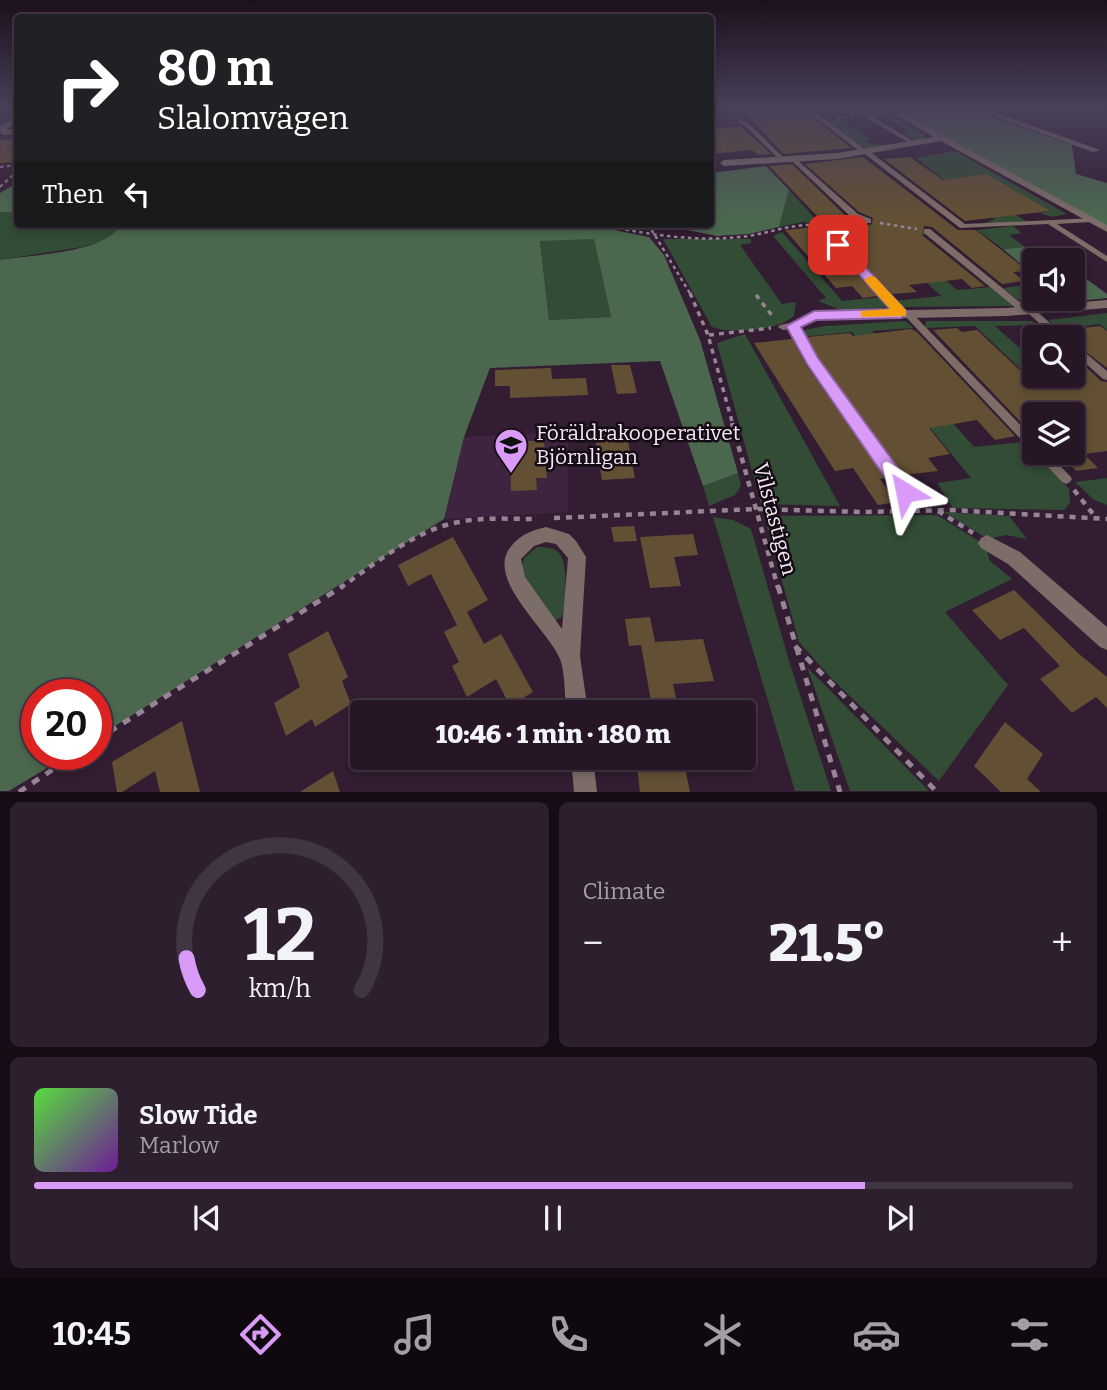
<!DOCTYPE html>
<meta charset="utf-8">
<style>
:root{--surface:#261626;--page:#2e1f2e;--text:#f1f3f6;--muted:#a49fa7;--line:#423543;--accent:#d99af8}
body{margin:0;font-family:Bitter,serif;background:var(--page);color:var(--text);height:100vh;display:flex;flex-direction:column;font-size:26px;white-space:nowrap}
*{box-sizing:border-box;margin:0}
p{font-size:23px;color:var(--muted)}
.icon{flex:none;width:38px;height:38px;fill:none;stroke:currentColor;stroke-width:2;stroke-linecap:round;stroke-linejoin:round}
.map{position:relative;height:792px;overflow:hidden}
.panel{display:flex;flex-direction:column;gap:10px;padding:10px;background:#150c15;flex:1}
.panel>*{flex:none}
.guide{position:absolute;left:14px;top:14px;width:700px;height:214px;border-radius:7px;box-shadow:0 4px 10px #0003,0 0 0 2px var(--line);background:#202124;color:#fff;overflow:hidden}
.controls{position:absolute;left:1022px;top:248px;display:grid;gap:14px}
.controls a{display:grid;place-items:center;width:63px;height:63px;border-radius:7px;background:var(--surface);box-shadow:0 4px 10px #0003,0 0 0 2px var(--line);font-size:35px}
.speed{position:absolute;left:21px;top:679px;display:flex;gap:14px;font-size:35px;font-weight:700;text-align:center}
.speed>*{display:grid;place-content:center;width:91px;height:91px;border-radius:50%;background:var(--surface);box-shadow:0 4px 10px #0003,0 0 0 2px var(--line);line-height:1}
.speed .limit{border:10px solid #d22;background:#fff;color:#111}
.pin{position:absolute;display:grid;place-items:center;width:60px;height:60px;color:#fff;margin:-30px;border-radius:14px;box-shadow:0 4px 10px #0006}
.me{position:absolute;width:77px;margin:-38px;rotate:325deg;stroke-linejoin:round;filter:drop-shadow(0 0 5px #0008)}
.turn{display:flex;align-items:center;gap:24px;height:147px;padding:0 28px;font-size:32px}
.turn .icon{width:91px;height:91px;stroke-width:2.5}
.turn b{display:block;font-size:49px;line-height:60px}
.then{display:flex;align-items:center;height:66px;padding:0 28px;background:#0003;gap:14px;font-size:26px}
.big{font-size:52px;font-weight:800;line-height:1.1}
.panel .card{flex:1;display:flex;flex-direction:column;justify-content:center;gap:10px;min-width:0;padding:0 24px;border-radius:10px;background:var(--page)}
.panel .dial{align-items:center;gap:0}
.dial svg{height:182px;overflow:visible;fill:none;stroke:var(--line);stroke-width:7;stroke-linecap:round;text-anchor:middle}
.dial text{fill:var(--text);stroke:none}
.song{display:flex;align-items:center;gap:21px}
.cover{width:84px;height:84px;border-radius:10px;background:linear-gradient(135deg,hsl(110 70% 55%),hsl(280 70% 35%))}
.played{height:7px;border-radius:4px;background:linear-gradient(90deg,var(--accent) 80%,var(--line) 80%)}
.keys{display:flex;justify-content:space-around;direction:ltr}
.heat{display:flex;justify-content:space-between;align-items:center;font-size:38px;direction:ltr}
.panel .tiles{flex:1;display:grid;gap:10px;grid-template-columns:1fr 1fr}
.card:last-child{grid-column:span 2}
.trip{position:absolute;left:350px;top:700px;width:406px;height:70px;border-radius:7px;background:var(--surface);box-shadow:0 4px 10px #0003,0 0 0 2px var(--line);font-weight:800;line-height:70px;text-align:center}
.dock{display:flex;height:112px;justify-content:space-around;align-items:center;background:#0f090f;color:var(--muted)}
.dock .icon{width:49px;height:49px}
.dock .selected{color:var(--accent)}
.dock b{font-size:32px;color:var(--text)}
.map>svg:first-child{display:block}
.built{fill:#3e243f}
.green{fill:#324c35}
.forest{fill:#4b684e;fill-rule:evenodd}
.building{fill:#635034}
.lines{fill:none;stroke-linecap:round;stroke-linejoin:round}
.path-far4{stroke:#978596;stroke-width:2;stroke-dasharray:3.5 3.5;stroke-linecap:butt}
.path-far3{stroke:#978596;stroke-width:2.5;stroke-dasharray:3.5 3.5;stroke-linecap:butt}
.path-far2{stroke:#978596;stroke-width:3.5;stroke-dasharray:5 5;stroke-linecap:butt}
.path-far1{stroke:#978596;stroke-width:4.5;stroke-dasharray:6 6;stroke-linecap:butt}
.path{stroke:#978596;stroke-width:5;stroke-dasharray:8 8;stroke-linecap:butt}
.service{fill:#7d6d68;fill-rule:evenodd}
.minor{fill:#7d6d68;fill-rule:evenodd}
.route{fill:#d99af8;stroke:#8d64a1;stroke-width:2}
.slow{fill:#f59e0b}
.labels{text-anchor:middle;stroke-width:5;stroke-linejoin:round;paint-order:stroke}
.poi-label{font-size:21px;fill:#f5e6f4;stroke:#140b14;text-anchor:start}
.street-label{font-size:21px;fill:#f5e6f4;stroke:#140b14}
</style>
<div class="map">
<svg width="1107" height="792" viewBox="0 0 1107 792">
<rect width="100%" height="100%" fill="#321d32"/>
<!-- built -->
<path class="built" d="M561,432l7,5v75l-124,7 20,-82z"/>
<!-- green -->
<g class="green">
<path d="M842,108h35l49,28 -2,3 -10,1 -12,-6 8,-3 -29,-15h-29z"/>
<path d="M836,119l12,3 -4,1 26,16 -6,2c7,4 13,1 21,5l-20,3 -39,-27z"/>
<path d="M955,151l112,63 -15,3 -12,-4 9,-2 -92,-32 69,42 -46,4 15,-6 -79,-61z"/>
<path d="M789,190l32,35 -18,-3 -24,5z"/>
<path d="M0,212l17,1 1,11h102l-1,4 -12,12 -25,7 -82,13z"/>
<path d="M876,224l49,7 4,3 -32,4 60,52 34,-3 23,19 -117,1 -3,-6 47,-5 -75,-71z"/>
<path d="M1013,226l9,7 -13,2 16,12 -22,2 -26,-19z"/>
<path d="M782,232l60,69 40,-4 9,10 -50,3 -23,-9 8,-3 -53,-62z"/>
<path d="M594,238l17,79 -62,3 -9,-80z"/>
<path d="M663,239h88v4l-11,2 42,59 14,-2 -2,14c-17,15 -61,18 -82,11z"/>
<path d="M1034,284v15h31l4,3c-34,4 -39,9 -66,-14z"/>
<path d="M1107,313v17l-8,-6 -42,6 -8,-10z"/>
<path d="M905,321l9,7 -42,3 102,116 50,-5 45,47 1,14 -6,7 -111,-2 -16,-25 34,-5 -119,-146 -52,5 5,-7 20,-4z"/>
<path d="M926,321h105l10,4 -46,1 39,35v15h17l56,50v25l-34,-32v-4h-4l-94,-89 -50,2z"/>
<path d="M745,334l95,172 -79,-2 -44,-161z"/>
<path d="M738,473l3,13 -6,9 -26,11 -6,-20z"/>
<path d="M1107,478v27l-13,-5 -19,-18z"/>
<path d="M944,512l65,4 18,23 -21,-4 -18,4z"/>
<path d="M937,515l48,30 5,16 22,18 -67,33 63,73 -69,96 -107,-102 -33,-37 -35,-126z"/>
<path d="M713,517l20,3 18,9 39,135 41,127h-36z"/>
<path d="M537,547c7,0 15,0 21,5 11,9 8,52 4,65l-7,3 -34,-48 3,-14z"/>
<path d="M807,667l122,124h-79z"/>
</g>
<!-- forest -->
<g class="forest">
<path d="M893,108h74l105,37 4,29 31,9v43z"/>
<path d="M766,166l23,24 -10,37 -30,7 -32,2 -39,-8 -4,-4h36l1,-51z"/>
<path d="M17,183v30l-17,-1v-19z"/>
<path d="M120,224h327l18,3 14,-3h45l14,4 46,-4 65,13 15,18 36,85 38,133 -35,13 -43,-125 -170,7 -26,69 -20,82 -348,219v-43h-59v59h33l-61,37h-9v-531c28,-5 110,-7 120,-36zM594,239l17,78 -62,3 -9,-79z"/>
<path d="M1025,247l20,14h-11v14l-31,-26z"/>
<path d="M1085,278l22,16v4l-38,4 -4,-3h8v-20z"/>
</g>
<!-- building -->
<g class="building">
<path d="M741,108h60l50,40 -68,6z"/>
<path d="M741,127l30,27 -13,1 -6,-5 -42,4v-25z"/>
<path d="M18,139v23l-18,1v-23z"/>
<path d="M863,157l95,73h18l52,41 -15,1 11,9 -22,3 -70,-57 -8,-1 -2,9 63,51 -13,2 -10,-9 -53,6 8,7 -25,2 -123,-128 23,-2 58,56 21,6 2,-8 -14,-6 -54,-48z"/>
<path d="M910,157l33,23 43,-6 64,37 -85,10 -81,-62z"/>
<path d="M816,227l1,5 60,64 -14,2 -11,-12 -16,2 -51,-58z"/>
<path d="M1100,326l7,5v37l-34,-26v-13z"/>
<path d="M957,328l5,4 15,-2 63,59 44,-6 -11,-10v-18l28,26 6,1v69l-23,3 14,14 -22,3 -16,-18h13v-38h-39l-2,19 -99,-104z"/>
<path d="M911,329l6,3 98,104 -20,4 -18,-20 -48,8 21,26 -22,4 10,13 -35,4 -85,-116 -11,-22 43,-4 3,3z"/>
<path d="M792,339l14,26 79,113 -5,1 16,23 -18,3 -25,-37 -18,3 -81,-128z"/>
<path d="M611,365h19l7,28 -20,1z"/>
<path d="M551,368l1,11 34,-1 2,17 -78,3v-12h-15v-16z"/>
<path d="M626,430l9,48 -33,2 -8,-48z"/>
<path d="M544,440l3,38h-11l1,12 -26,1 -1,-32 -11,1v-17z"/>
<path d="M634,526l3,15 -23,1 -3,-15z"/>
<path d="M693,534l5,21 -24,2 7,29 -31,2 -10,-51z"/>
<path d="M453,537l35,63 -21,12 17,32 17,-10 32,58 -23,14 -14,-27 -29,18 -15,-31 7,-4 -15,-30 13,-7 -26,-51 -23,12 -10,-21z"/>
<path d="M1014,590l65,64 28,23v31l-11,-11 -24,16 -32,-34 20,-13 -36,-38 -24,12 -28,-30z"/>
<path d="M650,617l5,25 48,-3 11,42 -41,3 3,15 -25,2 -10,-56 -12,1 -4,-27z"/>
<path d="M328,631l20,46 -6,4 9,23 -36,23 -3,-8 -26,17 -12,-33 26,-16 -12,-33z"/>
<path d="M182,721l18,71h-40l-5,-21 -33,21h-5l-5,-30z"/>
<path d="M1005,722l38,32 -16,25 14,13h-40l-27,-26z"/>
<path d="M636,758h23l2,12 24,-2 5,24h-50z"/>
<path d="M333,771l7,21h-40z"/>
</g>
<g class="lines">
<!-- path-far4 -->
<g class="path-far4">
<path d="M837,118l23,-2"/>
<path d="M0,167l18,-2"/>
<path d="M0,187l18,-17"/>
</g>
<!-- path-far3 -->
<g class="path-far3">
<path d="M880,223l37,6"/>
<path d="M598,224c47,10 94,18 142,13 24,-2 46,-12 70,-12"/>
<path d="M648,224l43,71"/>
</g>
<!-- path-far2 -->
<g class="path-far2">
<path d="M690,293l18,42 25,90"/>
<path d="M756,295l18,23"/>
<path d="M709,335l62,-7"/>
</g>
<!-- path-far1 -->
<g class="path-far1">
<path d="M732,423l46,165"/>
<path d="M1074,490l23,29"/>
<path d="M938,511l35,22"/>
<path d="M554,518l202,-9 107,3 88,-2 156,9"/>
<path d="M340,588c36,-25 75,-58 119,-66 25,-5 52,-3 77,-3"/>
</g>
<!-- path -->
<g class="path">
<path d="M778,586l62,206"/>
<path d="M795,646l142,146"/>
<path d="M96,740l247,-154"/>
<path d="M19,792l57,-38"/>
</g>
<!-- service -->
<g class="service">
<path d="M803,108h6l57,42 3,1 96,73 129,-6v4h-3l-34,2 50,32v6l-59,-38 -88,4 -95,-74 -3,-1z"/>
<path d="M867,116h4l47,28 -5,1 -46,-27z"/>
<path d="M740,120l8,3 37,36v2h-4l-37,-36 -7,-3z"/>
<path d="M791,158h4l63,56 13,5v4h-6l-13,-5 -61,-58z"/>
<path d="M819,226h6l79,85h6l124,128v11l-4,-1 -126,-134h-6l-79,-85z"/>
<path d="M924,229h6l97,79h6l34,30h-11l-28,-25h-6l-98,-80z"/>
<path d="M814,313l5,3 -2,2 -19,9 18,33 93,128 2,4 -2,4 -4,1 -4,-1 -93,-133 -18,-34 -7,1 -5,-3 2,-2 15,-3z"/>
<path d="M1073,344l3,1 31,26v9l-4,-1 -30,-27z"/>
<path d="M1035,453h13l22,23 2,3 -2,3 -4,2 -4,-2z"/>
</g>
<!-- minor -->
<g class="minor">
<path d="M884,108h9l214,117v7l-166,-91 -104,18 -113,7 -4,-3 4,-3 113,-7 97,-16z"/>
<path d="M971,108h11l118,42 -7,2z"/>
<path d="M18,115v6l-11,8 11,2v4h-15l-3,-4v-4z"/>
<path d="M1107,300v8l-101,8 -192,4 -6,-4 6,-4 192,-4z"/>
<path d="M546,527l23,7 7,7 10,16 -6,99 8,56h-22c-1,-14 -1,-40 -6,-53 -12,-30 -79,-83 -47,-115 9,-10 20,-14 33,-17zM546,542l10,2 12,14 -6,71 -37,-52 -4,-18 13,-13z"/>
<path d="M987,535l33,17 87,75v23l-7,-3 -92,-83 -27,-16 -3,-5 3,-5z"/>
<path d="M571,758h22l4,34h-23z"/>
</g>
</g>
<!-- sky -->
<linearGradient id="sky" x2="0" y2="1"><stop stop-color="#1c101c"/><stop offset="0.49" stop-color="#49405a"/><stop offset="1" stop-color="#49405a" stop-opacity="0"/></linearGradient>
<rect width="1107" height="219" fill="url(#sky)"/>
<!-- route -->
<path class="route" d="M838,241l4,1 66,71 -7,5 -85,2 -15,7 17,31 94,129 3,5 -3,6 -7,2 -6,-2 -92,-134 -21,-38 28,-15 76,-2 -56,-62 -2,-2z"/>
<!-- slow -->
<path class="slow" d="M870,276l5,1 31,33v6l-45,1v-6l29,-2 -26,-29z"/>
<!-- icons -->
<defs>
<symbol id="school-pin" viewBox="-11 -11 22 30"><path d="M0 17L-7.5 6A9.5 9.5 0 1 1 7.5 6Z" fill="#d99af8" stroke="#140b14"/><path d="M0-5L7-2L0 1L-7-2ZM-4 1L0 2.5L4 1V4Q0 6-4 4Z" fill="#111"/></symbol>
</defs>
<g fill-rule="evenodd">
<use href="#school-pin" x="492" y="426" width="38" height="52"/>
</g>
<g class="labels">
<!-- poi labels -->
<g class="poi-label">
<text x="536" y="440">Föräldrakooperativet<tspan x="536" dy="24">Björnligan</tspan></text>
</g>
<!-- street labels -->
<g class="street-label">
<text transform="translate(775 519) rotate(75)" y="7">Vilstastigen</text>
</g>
</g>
</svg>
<div class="controls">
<a><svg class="icon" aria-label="sound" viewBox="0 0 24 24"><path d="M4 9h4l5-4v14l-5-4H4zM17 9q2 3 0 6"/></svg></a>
<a><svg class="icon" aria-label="search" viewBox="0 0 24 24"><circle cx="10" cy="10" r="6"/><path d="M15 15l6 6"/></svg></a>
<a><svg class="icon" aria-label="layers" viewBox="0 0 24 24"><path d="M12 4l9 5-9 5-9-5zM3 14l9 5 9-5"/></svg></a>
</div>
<div class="speed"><div class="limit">20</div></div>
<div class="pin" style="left:838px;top:245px;background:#d93025"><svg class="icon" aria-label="arrive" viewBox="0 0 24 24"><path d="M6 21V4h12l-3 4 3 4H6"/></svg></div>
<svg class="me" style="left:905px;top:492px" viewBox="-20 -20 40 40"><path d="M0-17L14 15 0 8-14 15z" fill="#d99af8" stroke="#fff" stroke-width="4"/></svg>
<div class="trip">10:46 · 1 min · 180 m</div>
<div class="guide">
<div class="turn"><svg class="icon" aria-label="right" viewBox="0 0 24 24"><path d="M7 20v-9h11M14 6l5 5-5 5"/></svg><div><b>80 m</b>Slalomvägen</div></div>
<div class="then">Then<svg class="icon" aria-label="left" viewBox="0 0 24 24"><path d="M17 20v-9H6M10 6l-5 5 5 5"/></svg></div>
</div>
</div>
<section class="panel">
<div class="tiles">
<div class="card dial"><svg viewBox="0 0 100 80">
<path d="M14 69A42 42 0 1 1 86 69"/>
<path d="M14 69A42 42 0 0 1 9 55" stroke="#d99af8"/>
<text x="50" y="56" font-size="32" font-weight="700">12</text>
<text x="50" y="72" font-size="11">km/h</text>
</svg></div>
<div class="card"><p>Climate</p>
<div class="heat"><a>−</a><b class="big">21.5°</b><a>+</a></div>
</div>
<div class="card">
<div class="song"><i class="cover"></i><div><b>Slow Tide</b><p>Marlow</p></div></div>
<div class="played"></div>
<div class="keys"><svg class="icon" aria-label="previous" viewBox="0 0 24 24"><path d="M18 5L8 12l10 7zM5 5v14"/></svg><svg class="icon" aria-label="pause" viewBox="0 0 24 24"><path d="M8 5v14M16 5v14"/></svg><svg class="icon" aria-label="next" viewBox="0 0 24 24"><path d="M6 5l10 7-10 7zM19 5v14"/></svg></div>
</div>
</div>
</section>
<nav class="dock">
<b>10:45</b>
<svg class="icon selected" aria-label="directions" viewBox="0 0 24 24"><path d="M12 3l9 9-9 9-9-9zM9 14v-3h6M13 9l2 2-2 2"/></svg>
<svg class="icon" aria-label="music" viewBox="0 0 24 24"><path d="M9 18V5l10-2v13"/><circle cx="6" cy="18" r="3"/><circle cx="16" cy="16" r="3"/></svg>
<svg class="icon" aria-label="phone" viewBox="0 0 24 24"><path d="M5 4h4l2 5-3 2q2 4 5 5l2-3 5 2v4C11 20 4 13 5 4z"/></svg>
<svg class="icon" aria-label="climate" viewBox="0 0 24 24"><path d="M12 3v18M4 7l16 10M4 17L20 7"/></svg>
<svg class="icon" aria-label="car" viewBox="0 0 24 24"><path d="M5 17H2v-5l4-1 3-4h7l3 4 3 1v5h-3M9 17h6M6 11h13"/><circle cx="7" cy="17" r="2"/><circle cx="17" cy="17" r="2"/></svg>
<svg class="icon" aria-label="filters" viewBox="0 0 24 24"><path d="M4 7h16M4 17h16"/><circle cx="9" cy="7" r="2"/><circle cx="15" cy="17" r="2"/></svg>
</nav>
